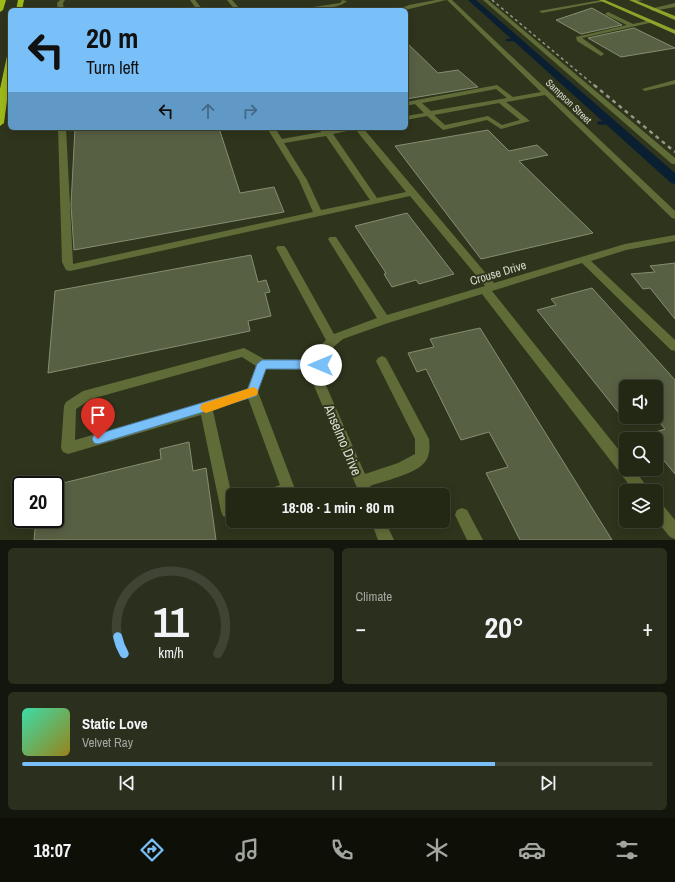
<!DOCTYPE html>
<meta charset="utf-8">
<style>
:root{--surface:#232815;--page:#2b301e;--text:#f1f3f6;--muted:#a3a6a0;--line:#404434;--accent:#79bff8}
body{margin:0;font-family:"Archivo Narrow",sans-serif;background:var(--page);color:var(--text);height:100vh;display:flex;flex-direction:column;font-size:15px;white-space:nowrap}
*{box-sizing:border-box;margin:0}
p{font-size:13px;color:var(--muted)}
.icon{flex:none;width:22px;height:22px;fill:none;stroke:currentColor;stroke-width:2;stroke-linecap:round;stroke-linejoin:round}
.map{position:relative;height:540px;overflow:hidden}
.drawer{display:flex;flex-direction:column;gap:8px;padding:8px;background:#13160c;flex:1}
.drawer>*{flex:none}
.guide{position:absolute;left:8px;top:8px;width:400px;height:122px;border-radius:6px;box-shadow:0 2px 10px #0003,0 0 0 1px var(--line);background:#79bff8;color:#111;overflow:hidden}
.fabs{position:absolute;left:619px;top:380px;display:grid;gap:8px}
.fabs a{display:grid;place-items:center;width:44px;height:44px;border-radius:6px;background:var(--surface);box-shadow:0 2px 10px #0003,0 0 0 1px var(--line);font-size:20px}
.speed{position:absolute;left:12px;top:476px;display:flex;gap:8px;font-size:20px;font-weight:700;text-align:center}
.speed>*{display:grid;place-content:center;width:52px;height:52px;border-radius:50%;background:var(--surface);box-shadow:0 2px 10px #0003,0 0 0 1px var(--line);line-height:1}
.speed .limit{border:2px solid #111;border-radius:6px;background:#fff;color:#111}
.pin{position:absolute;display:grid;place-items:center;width:34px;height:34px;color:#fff;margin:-41px -17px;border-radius:50% 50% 50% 0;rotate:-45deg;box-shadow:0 0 4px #0007}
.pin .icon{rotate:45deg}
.me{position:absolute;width:44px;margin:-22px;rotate:270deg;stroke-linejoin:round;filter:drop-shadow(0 0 3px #0008)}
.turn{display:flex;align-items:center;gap:14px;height:84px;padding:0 12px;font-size:18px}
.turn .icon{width:52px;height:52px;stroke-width:2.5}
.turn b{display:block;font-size:28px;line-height:34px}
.lanes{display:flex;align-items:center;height:38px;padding:0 12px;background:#0003;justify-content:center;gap:20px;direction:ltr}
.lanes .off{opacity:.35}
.big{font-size:30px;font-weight:700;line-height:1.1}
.drawer .widget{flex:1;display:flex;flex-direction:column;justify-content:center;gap:6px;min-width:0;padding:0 14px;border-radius:6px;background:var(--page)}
.drawer .dial{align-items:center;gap:0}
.dial svg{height:104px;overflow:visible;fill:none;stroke:var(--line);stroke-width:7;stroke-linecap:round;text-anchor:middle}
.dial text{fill:var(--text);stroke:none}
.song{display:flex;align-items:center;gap:12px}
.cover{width:48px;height:48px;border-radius:6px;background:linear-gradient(135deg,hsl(160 70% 55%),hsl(50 70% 35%))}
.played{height:4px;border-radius:2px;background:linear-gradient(90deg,var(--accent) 75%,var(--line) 75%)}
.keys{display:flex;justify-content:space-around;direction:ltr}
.heat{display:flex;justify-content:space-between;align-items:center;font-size:22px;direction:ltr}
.drawer .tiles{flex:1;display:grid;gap:8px;grid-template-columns:1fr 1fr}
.widget:last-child{grid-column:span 2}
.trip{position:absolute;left:226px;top:488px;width:224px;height:40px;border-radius:6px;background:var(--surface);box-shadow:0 2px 10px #0003,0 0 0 1px var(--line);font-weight:700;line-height:40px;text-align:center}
.menu{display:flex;height:64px;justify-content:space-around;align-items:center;background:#0e1008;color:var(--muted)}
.menu .icon{width:28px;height:28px}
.menu .current{color:var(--accent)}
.menu b{font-size:18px;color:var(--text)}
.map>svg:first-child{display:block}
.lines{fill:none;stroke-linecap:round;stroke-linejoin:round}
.stream-far1{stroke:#0a2032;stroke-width:2.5}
.stream{stroke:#0a2032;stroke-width:3.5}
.canal{fill:#0a2032;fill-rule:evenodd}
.building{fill:#586044;stroke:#868e71}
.minor{fill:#606c38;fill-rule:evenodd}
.major{fill:#8ca42b;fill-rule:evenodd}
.highway{fill:#9eba1a;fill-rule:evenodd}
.rail-far1{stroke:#949985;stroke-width:1.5;stroke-dasharray:3 3;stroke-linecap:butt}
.rail{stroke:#949985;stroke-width:2.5;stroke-dasharray:4 4;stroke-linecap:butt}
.route{fill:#79bff8;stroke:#4f7ca1}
.slow{fill:#f59e0b}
.labels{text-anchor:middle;stroke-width:4;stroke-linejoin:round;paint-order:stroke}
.far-street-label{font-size:10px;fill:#d9ddce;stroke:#2f351c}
.street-label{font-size:12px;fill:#d9ddce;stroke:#2f351c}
.near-street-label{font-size:14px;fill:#d9ddce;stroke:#2f351c}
</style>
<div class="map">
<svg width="675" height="540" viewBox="0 0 675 540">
<rect width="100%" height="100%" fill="#2f351c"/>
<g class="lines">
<!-- stream-far1 -->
<path class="stream-far1" d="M507,40h10"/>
<!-- stream -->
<path class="stream" d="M599,123h12"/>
<!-- canal -->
<path class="canal" d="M468,0h8l199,173v11l-4,-1z"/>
</g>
<!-- building -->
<g class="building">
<path d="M592,8l30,17 -41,9 -25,-14z"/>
<path d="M634,28l41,20 -54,9 -33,-19z"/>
<path d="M406,42l32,31 20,-3 20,17 -72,12z"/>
<path d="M75,128h144l21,65 34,-6 10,25 -210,38 -3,-45z"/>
<path d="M488,130l21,21 28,-6 11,10 -29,6 74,72 -112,26 -86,-113z"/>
<path d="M407,213l47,61 -35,10 -3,-4 -24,7 -8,-13 2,-1 -31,-47z"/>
<path d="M251,255l7,27 8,-2 4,12 -5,1 6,23 -23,5 2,10 -202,42 7,-82z"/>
<path d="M675,263v56l-25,-31 -7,1 -12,-15 24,-2 -5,-6z"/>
<path d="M592,288l83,92v94l-19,-23v-19l9,-3 -9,-11v-31h-26l-4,-5v40l-89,-112 19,-5 -5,-6z"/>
<path d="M480,328l132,212h-92l-34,-67 22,-6 -19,-35 -28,8 -35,-71 -9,3 -9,-19 26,-6 -4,-8z"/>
<path d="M189,442l4,29 13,-3 10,72h-182l2,-21h19v-34l106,-26 -1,-10z"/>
</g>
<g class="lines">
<!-- minor -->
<g class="minor">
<path d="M60,0h5l-2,3 1,7h-6l-1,-7z"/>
<path d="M190,0h5l8,10h-6z"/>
<path d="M227,0h5l9,10h-6z"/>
<path d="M341,0l6,1c-9,9 -40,9 -54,9l47,-7 2,-2z"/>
<path d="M436,0h10l-41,10h-8l12,-5z"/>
<path d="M447,0h5l223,211v8l-3,-1 -127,-123 -39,7 24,19 -29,8 -14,-9 -44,10 -16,-14 -21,4v-4l18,-3 -9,-9 -9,2v-4l91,-17 16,12 28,-5zM496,89l11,9 -76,13 -9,-8zM499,103l21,17 -18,5 -14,-9 -43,9 -11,-10z"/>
<path d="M483,0h5l187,158v6h-3z"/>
<path d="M601,0l5,1 -64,12 -3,-2z"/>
<path d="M632,0h11l-9,2z"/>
<path d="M675,3v4l-22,4 -3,-2z"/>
<path d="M608,12l25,12 18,-4 3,2 -72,16 21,15 1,1 -3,2 -24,-15 -1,-4 51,-12 -21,-10 -1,-1z"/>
<path d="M675,80v4l-30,7 -3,-2z"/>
<path d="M58,128h8l7,136 240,-52 -14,-32 -32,-52h8l7,11 39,-7v-3c4,0 6,1 10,1 10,0 21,-2 32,-2l131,155 131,-39 50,-9v6l-49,9 -35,11 84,79v11l-4,-1 -89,-87 -90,28 134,168v10h8l16,22h-16l-152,-197 -94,29 -45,16 -11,9 -5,12 -3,21 41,93 33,-11 17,-9v-15l-39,-78 2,-3 4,-2 4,2 43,81c1,8 1,17 -5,24 -9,11 -40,18 -54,23l4,9h-14l-48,-114 2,-11 -48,-1 -8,23 37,97 -2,5 -29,1 2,-5 14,-5 -32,-87 -35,13 20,90v15l-5,2 -5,-2 -2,-5 -20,-96 -133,39 -5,-2 -2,-4 3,-42 2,-4 17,-11 161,-43 20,11 51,1 6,-15 5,-5 -50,-92 2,-2h6l2,2 48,86 43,-16 -49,-79 2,-2h6l51,78 98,-29 -75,-90 -340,75 -4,-1 -4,-8zM356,129v1l50,62 -29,6 -44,-64zM326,136l44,64 -49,10 -14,-30 -23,-37zM242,357l14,9 -9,23 -41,14 -131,37 1,-31 15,-10z"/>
<path d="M656,501l5,2 14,17v19l-5,-2 -14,-17z"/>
<path d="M462,508l5,2 16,30h-16l-12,-25 2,-5z"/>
<path d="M371,521h14l9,19h-16z"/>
</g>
<!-- major -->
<g class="major">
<path d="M599,0h6l70,30v4z"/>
<path d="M629,0h6l40,16v4z"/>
</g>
<!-- highway -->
<g class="highway">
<path d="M0,0h6l-3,10 -3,2z"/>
<path d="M18,0h6l-2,10h-6z"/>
<path d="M7,56h3v22l-6,45 -4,3v-37z"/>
</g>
<!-- rail-far1 -->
<path class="rail-far1" d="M492,0l103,86"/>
<!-- rail -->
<path class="rail" d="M594,85l81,67"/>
</g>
<!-- route -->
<path class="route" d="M262,360h59l5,5 -5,4h-55l-10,27 -158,48 -4,-1 -2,-4 2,-4 4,-1 150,-45 9,-25z"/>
<!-- slow -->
<path class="slow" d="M253,387l4,2 1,3 -1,3 -51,18 -4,-2 -2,-3 2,-4z"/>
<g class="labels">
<!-- far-street labels -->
<g class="far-street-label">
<text transform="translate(569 101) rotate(44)" y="4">Sampson Street</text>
</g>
<!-- street labels -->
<g class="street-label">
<text transform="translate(498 273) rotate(-17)" y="4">Crouse Drive</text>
</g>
<!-- near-street labels -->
<g class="near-street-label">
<text transform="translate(343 440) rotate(67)" y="5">Anselmo Drive</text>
</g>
</g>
</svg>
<div class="fabs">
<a><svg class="icon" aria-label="sound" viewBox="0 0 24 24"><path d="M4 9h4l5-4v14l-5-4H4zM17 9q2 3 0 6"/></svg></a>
<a><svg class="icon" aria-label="search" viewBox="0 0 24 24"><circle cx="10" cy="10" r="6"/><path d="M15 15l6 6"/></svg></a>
<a><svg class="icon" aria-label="layers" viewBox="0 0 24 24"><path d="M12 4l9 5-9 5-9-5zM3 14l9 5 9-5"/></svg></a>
</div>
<div class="speed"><div class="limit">20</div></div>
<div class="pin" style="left:98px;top:439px;background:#d93025"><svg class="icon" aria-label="arrive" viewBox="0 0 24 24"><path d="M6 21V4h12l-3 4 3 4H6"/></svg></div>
<svg class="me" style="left:321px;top:365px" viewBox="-20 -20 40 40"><circle r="19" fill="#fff"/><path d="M0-13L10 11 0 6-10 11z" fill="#79bff8"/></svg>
<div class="trip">18:08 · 1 min · 80 m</div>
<div class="guide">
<div class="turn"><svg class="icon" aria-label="left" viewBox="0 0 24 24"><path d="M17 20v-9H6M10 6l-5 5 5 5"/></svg><div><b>20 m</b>Turn left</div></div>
<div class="lanes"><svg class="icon" aria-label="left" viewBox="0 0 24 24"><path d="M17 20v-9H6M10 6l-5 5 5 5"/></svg><svg class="icon off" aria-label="ahead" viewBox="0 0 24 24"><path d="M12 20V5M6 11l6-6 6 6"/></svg><svg class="icon off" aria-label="right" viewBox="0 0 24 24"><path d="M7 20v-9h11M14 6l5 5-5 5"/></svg></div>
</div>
</div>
<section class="drawer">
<div class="tiles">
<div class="widget dial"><svg viewBox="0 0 100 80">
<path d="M14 69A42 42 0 1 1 86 69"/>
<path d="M14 69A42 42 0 0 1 9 56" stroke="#79bff8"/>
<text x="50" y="56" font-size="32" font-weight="700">11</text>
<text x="50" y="72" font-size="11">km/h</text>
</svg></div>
<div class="widget"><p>Climate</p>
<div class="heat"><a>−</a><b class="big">20°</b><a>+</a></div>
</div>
<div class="widget">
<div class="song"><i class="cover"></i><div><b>Static Love</b><p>Velvet Ray</p></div></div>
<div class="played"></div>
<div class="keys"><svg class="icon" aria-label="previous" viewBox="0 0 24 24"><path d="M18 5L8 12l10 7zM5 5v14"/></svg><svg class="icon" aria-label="pause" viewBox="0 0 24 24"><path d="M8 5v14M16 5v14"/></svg><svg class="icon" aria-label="next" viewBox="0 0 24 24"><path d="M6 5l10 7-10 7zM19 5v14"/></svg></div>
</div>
</div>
</section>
<nav class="menu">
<b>18:07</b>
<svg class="icon current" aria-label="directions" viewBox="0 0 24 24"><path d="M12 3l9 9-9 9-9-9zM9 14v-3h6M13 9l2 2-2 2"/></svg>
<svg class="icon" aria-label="music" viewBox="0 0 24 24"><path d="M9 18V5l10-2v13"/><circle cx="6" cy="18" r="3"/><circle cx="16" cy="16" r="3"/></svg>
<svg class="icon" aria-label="phone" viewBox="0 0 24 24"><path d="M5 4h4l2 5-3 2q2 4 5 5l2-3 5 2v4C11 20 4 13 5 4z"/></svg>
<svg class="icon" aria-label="climate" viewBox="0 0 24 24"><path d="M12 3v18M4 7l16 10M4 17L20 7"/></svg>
<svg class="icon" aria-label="car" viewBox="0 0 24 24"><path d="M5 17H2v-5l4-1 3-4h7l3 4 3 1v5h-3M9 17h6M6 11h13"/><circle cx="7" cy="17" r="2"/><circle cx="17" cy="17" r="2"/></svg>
<svg class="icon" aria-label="filters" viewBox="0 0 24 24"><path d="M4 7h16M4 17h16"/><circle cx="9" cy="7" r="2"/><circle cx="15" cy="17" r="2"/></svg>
</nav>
